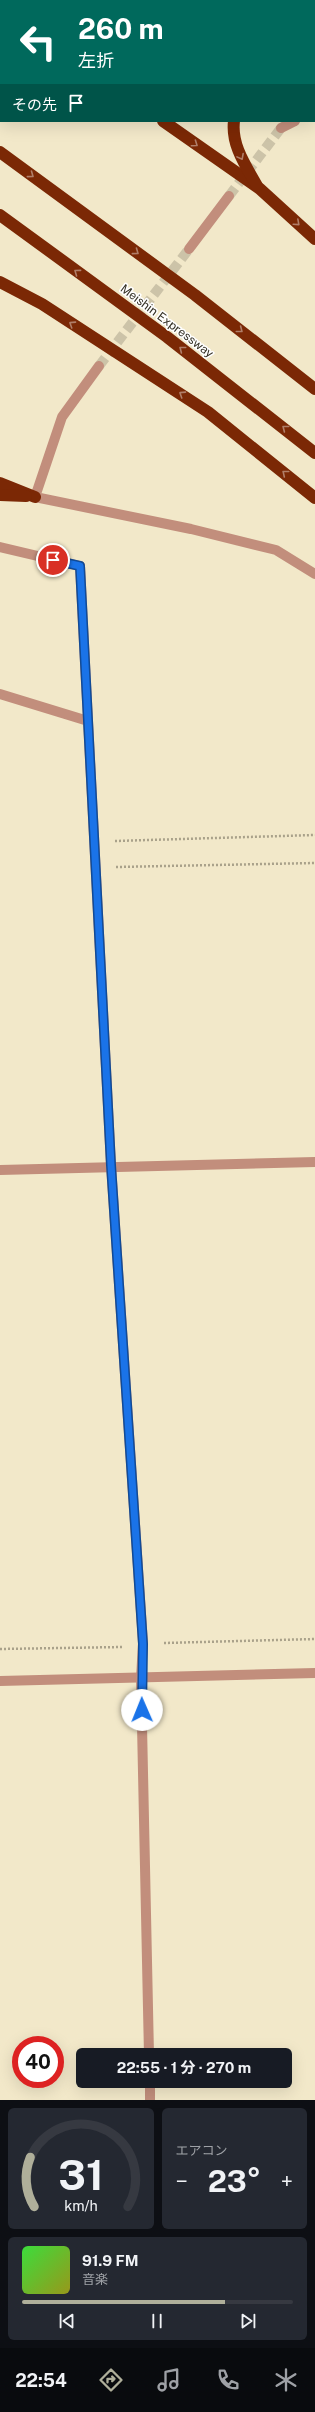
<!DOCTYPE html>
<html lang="ja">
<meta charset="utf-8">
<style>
:root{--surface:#171b24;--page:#242831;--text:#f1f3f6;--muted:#9ea1a6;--line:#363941;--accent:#afaf9a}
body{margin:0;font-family:"Public Sans","Noto Sans JP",sans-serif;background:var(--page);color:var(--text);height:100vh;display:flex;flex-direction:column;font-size:15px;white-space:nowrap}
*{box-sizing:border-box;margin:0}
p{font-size:13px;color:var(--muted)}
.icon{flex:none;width:22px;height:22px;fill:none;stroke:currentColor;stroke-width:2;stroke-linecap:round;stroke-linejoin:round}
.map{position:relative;height:2100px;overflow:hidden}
.panel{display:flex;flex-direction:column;gap:8px;padding:8px;background:#0d0f14;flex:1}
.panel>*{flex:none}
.top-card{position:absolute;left:0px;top:0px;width:315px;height:122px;box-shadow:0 4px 16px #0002;background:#00695c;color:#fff;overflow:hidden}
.speed{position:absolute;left:12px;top:2036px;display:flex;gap:8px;font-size:20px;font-weight:700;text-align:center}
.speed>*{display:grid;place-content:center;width:52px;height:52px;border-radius:50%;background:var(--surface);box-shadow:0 4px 16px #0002;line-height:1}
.speed .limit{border:6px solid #d22;background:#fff;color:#111}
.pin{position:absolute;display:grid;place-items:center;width:34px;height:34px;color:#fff;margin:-17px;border:2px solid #fff;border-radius:50%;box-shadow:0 1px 4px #0007}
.me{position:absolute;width:44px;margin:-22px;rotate:359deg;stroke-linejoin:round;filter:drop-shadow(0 0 3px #0008)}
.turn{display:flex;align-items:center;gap:14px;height:84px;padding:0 12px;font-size:18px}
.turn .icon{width:52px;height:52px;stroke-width:2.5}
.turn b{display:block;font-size:28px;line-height:34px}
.then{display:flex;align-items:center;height:38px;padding:0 12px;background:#0003;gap:8px;font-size:15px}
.big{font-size:30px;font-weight:700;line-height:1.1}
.panel .tile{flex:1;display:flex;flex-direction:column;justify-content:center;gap:6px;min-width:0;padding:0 14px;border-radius:6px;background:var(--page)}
.panel .dial{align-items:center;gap:0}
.dial svg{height:104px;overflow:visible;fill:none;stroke:var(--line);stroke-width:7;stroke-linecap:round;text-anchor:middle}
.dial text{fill:var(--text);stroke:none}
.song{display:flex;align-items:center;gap:12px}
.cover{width:48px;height:48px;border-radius:6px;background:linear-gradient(135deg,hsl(120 70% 55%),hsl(60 70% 35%))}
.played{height:4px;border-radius:2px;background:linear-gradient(90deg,var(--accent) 75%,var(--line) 75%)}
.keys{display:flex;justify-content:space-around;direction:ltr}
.heat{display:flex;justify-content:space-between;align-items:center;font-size:22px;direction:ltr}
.panel .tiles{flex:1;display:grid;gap:8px;grid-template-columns:1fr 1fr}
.tile:last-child{grid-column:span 2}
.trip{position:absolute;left:76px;top:2048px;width:216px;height:40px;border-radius:6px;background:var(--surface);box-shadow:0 4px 16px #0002;font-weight:700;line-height:40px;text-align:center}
.dock{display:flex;height:64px;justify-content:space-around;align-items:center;background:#090b0e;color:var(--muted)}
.dock .icon{width:28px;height:28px}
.dock .active{color:var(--accent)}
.dock b{font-size:18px;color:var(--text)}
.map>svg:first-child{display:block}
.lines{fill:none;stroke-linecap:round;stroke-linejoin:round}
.minor-tunnel{stroke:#ccc3a8;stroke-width:10;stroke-dasharray:10 5;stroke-linecap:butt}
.path{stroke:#a9a18a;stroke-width:2.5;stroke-dasharray:2 2;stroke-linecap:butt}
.service{stroke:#c28e7c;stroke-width:10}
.minor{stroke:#c28e7c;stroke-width:10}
.tertiary{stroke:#c28e7c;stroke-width:10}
.motorway{stroke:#7b2805;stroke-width:12}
.oneway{stroke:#b07e69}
.route-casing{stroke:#114b97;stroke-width:10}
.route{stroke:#1a73e8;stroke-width:7}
.labels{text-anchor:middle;stroke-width:3;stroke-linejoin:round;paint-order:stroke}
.street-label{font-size:12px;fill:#353125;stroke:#fff}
</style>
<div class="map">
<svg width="315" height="2100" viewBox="0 0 315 2100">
<rect width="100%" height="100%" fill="#f2e8c9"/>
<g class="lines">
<!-- minor-tunnel -->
<g class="minor-tunnel">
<path d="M229,196l52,-68"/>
<path d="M99,366l90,-117"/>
</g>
<!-- path -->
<g class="path">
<path d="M115,841l200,-6"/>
<path d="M116,867l199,-4"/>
<path d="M164,1643l151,-4"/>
<path d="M0,1649l123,-2"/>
</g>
<!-- service -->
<g class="service">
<path d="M303,0v1"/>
<path d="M314,9l1,1"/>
</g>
<!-- minor -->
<g class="minor">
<path d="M314,110l1,-1"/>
<path d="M281,128l14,-7"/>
<path d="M189,249l40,-53"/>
<path d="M99,366l-37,51 -27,80 156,32 85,21 39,24"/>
<path d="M0,547l80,19"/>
<path d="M0,694l88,27"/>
<path d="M0,1170l315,-8"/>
<path d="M0,1681l315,-8"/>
</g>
<!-- tertiary -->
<g class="tertiary">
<path d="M80,566l31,599 32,478 -2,35 8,377"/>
<path d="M150,2081v19"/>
</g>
<!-- motorway -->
<g class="motorway">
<path d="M136,0l2,1"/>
<path d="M253,1l1,-1"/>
<path d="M314,31h1"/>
<path d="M163,121l97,68 55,50"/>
<path d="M234,121c-3,24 12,45 23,65"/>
<path d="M0,152l195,143 120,94"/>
<path d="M0,215l167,122 148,116"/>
<path d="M0,282l42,22 166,108 107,86"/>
<path d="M0,483l35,14"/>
<path d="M0,495l26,1"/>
</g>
</g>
<!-- one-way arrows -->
<defs><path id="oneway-chevron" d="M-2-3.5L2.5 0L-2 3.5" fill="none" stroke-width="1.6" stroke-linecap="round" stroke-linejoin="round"/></defs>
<g class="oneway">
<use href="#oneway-chevron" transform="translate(195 144) rotate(35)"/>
<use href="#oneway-chevron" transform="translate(241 157) rotate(62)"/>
<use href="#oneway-chevron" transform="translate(31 175) rotate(36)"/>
<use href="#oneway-chevron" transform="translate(297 223) rotate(42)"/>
<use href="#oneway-chevron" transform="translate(136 252) rotate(36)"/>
<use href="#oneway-chevron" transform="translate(77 272) rotate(-144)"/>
<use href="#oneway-chevron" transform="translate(72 324) rotate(-147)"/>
<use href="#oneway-chevron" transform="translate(240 330) rotate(38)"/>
<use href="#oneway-chevron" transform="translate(182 349) rotate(-142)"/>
<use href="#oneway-chevron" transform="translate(182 394) rotate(-147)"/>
<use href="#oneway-chevron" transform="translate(285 428) rotate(-142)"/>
<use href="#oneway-chevron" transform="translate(285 473) rotate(-141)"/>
</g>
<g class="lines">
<defs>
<path id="route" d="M53,560l27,6 31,599 32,479 -1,66"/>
</defs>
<!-- route casing -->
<use href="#route" class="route-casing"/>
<!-- route -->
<use href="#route" class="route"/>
</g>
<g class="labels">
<!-- street labels -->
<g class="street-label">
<text transform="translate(167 321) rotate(37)" y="4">Meishin Expressway</text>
</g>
</g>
</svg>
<div class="speed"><div class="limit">40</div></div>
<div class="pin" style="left:53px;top:560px;background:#d93025"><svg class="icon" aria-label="arrive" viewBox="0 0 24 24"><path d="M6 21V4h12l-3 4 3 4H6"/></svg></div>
<svg class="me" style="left:142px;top:1710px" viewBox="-20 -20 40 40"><circle r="19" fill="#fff"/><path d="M0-13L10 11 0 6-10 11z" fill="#1a73e8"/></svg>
<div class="trip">22:55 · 1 分 · 270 m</div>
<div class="top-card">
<div class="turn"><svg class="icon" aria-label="left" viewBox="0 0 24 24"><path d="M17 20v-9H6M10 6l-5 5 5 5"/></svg><div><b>260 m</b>左折</div></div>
<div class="then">その先<svg class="icon" aria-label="arrive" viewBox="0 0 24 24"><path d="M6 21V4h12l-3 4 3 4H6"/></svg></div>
</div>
</div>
<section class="panel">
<div class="tiles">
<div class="tile dial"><svg viewBox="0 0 100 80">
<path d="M14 69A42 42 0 1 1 86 69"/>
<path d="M14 69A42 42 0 0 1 11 31" stroke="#afaf9a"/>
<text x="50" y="56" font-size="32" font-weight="700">31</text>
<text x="50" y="72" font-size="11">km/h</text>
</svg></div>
<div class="tile"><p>エアコン</p>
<div class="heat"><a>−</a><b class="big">23°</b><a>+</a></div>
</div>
<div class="tile">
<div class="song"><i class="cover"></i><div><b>91.9 FM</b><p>音楽</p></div></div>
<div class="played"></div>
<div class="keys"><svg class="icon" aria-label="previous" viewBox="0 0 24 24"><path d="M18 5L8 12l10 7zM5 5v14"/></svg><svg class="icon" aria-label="pause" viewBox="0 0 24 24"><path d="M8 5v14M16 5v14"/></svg><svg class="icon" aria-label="next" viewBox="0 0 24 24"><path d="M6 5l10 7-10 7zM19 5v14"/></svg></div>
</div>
</div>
</section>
<nav class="dock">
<b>22:54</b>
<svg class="icon active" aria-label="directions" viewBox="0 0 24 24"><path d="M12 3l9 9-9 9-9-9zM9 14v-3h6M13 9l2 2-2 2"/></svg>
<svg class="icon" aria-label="music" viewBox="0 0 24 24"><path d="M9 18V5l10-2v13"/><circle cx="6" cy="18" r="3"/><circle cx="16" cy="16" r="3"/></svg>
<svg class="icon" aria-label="phone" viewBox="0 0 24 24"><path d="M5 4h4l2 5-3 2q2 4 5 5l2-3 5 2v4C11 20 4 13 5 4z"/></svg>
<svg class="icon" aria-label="climate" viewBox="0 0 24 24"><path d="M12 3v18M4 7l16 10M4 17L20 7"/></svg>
</nav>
